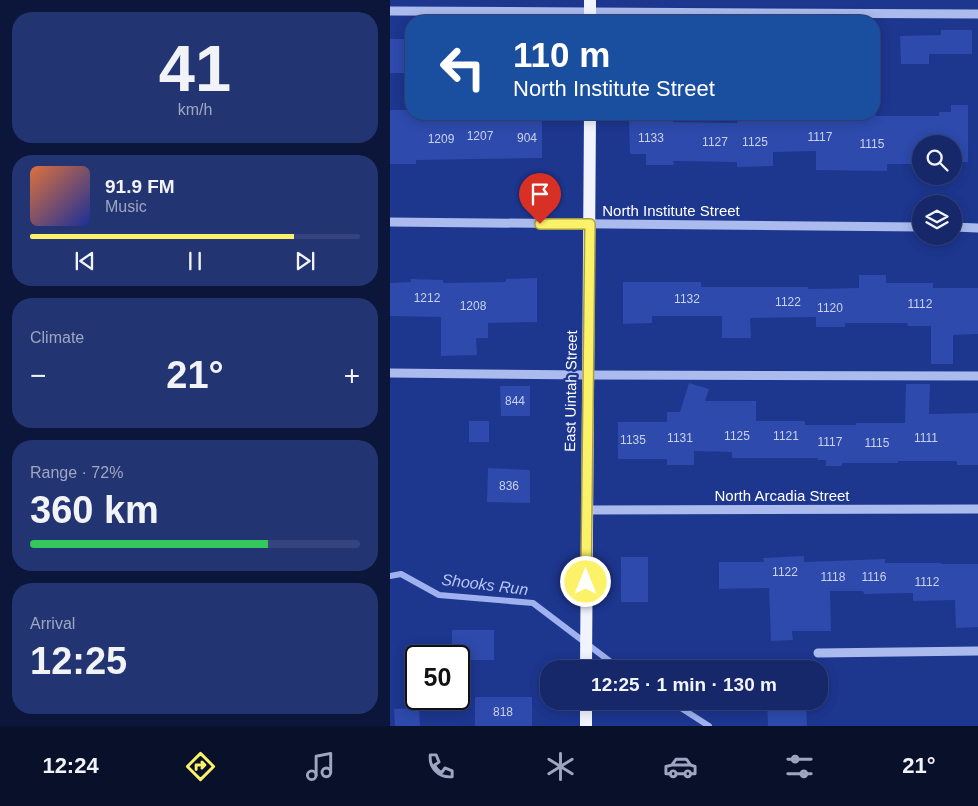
<!DOCTYPE html>
<meta charset="utf-8">
<style>
:root{--surface:#16286a;--page:#233472;--text:#f1f3f6;--muted:#9ea6c1;--line:#35447e;--accent:#fcf26a}
body{margin:0;font-family:Helvetica,sans-serif;background:var(--page);color:var(--text);height:100vh;display:flex;flex-direction:column;font-size:19px;white-space:nowrap}
*{box-sizing:border-box;margin:0}
p{font-size:16px;color:var(--muted)}
.icon{flex:none;width:28px;height:28px;fill:none;stroke:currentColor;stroke-width:2;stroke-linecap:round;stroke-linejoin:round}
.map{position:relative;flex:1;overflow:hidden}
.panel{display:flex;flex-direction:column;gap:12px;padding:12px;background:#0c163a;width:390px}
.panel>*{flex:none}
.hud{position:absolute;left:15px;top:15px;width:475px;height:105px;border-radius:20px;box-shadow:0 2px 12px #0003,0 0 0 1px var(--line);background:#1a4fa0;color:#fff;overflow:hidden}
.buttons{position:absolute;left:522px;top:135px;display:grid;gap:10px}
.buttons a{display:grid;place-items:center;width:50px;height:50px;border-radius:50%;background:var(--surface);box-shadow:0 2px 12px #0003,0 0 0 1px var(--line);font-size:25px}
.speed{position:absolute;left:15px;top:645px;display:flex;gap:10px;font-size:25px;font-weight:700;text-align:center}
.speed>*{display:grid;place-content:center;width:65px;height:65px;border-radius:50%;background:var(--surface);box-shadow:0 2px 12px #0003,0 0 0 1px var(--line);line-height:1}
.speed .limit{border:2px solid #111;border-radius:8px;background:#fff;color:#111}
.pin{position:absolute;display:grid;place-items:center;width:42px;height:42px;color:#fff;margin:-51px -21px;border-radius:50% 50% 50% 0;rotate:-45deg;box-shadow:0 0 5px #0007}
.pin .icon{rotate:45deg}
.me{position:absolute;width:55px;margin:-28px;rotate:0deg;stroke-linejoin:round;filter:drop-shadow(0 0 4px #0008)}
.turn{display:flex;align-items:center;gap:18px;height:105px;padding:0 25px;font-size:22px}
.turn .icon{width:65px;height:65px;stroke-width:2.5}
.turn b{display:block;font-size:35px;line-height:42px}
.big{font-size:38px;font-weight:600;line-height:1.1}
.panel .widget{flex:1;display:flex;flex-direction:column;justify-content:center;gap:8px;min-width:0;padding:0 18px;border-radius:20px;background:var(--page)}
.panel .dial{align-items:center;gap:0}
.dial b{font-size:65px;line-height:1}
.song{display:flex;align-items:center;gap:15px}
.cover{width:60px;height:60px;border-radius:8px;background:linear-gradient(135deg,hsl(20 70% 55%),hsl(230 70% 35%))}
.played{height:5px;border-radius:2px;background:linear-gradient(90deg,var(--accent) 80%,var(--line) 80%)}
.keys{display:flex;justify-content:space-around;direction:ltr}
.heat{display:flex;justify-content:space-between;align-items:center;font-size:28px;direction:ltr}
.charge{height:8px;border-radius:4px;background:linear-gradient(90deg,#34c759 72%,var(--line) 0)}
.trip{position:absolute;left:150px;top:660px;width:288px;height:50px;border-radius:20px;background:var(--surface);box-shadow:0 2px 12px #0003,0 0 0 1px var(--line);font-weight:600;line-height:50px;text-align:center}
.tab-bar{display:flex;height:80px;justify-content:space-around;align-items:center;background:#09102a;color:var(--muted)}
.tab-bar .icon{width:35px;height:35px}
.tab-bar .on{color:var(--accent)}
.tab-bar b{font-size:22px;color:var(--text)}
main{display:flex;flex:1;min-height:0}
.map>svg:first-child{display:block}
.lines{fill:none;stroke-linecap:round;stroke-linejoin:round}
.stream{stroke:#9fb2ef;stroke-width:6}
.building{fill:#2d4aac}
.minor{stroke:#abbbed;stroke-width:9}
.major{stroke:#f1f4ff;stroke-width:12}
.route-casing{stroke:#a49d45;stroke-width:12}
.route{stroke:#fcf26a;stroke-width:9}
.labels{text-anchor:middle;stroke-width:5;stroke-linejoin:round;paint-order:stroke}
.number-label{font-size:12px;fill:#cad2ea}
.street-label{font-size:15px;fill:#fff;stroke:#1d368e}
.water-label{font-size:16px;font-style:italic;fill:#b7c6f4;stroke:#1d368e}
</style>
<main>
<section class="panel">
<div class="widget dial"><b>41</b><p>km/h</p></div>
<div class="widget">
<div class="song"><i class="cover"></i><div><b>91.9 FM</b><p>Music</p></div></div>
<div class="played"></div>
<div class="keys"><svg class="icon" aria-label="previous" viewBox="0 0 24 24"><path d="M18 5L8 12l10 7zM5 5v14"/></svg><svg class="icon" aria-label="pause" viewBox="0 0 24 24"><path d="M8 5v14M16 5v14"/></svg><svg class="icon" aria-label="next" viewBox="0 0 24 24"><path d="M6 5l10 7-10 7zM19 5v14"/></svg></div>
</div>
<div class="widget"><p>Climate</p>
<div class="heat"><a>−</a><b class="big">21°</b><a>+</a></div>
</div>
<div class="widget"><p>Range · 72%</p><b class="big">360 km</b><div class="charge"></div></div>
<div class="widget"><p>Arrival</p><b class="big">12:25</b></div>
</section>
<div class="map">
<svg width="588" height="726" viewBox="0 0 588 726">
<rect width="100%" height="100%" fill="#1d368e"/>
<g class="lines">
<!-- stream -->
<g class="stream">
<path d="M0,576l11,-2 38,21 94,8 87,66"/>
<path d="M280,701l39,25"/>
</g>
</g>
<!-- building -->
<g class="building">
<path d="M551,30h31v24h-43v10h-28l-1,-28 41,-1z"/>
<rect x="0" y="39" width="21" height="34"/>
<path d="M561,105h17v57h-14v-18h-33v20h-34v7l-71,-1v-19l-43,1v14l-36,1v-5l-64,-1 1,4h-28v-11h-16l-1,-33 44,-1v2l64,1v-6h54v-3h85v2h63v-4h12z"/>
<path d="M0,110h21v4h5v5h46v-5h34l1,3 45,1v40l-126,2v4h-26z"/>
<path d="M469,275h27v8h47v5h45v46l-25,1v29h-22v-38h-23l-1,-3h-62v4h-29v-10l-66,1 1,20h-29v-22h-70v7l-29,1v-42h78v5h107v2l51,-1z"/>
<path d="M147,278v44l-49,1v15h-12l1,17 -36,1v-39l-51,-1v-33l21,-1v-3l32,1v3l63,-1v-3z"/>
<path d="M299,383l20,6 -4,12h51v20h49v4h51v-2h49l1,-39h24l-1,30 49,-1v52h-21v-4h-59v2h-56v3h-16v-6h-8v-2h-86v-6l-38,-1v14h-27v-6h-49v-37h49v-10h13z"/>
<path d="M110,386h30v30h-29z"/>
<rect x="79" y="421" width="20" height="21"/>
<path d="M98,468l42,2v33l-43,-1z"/>
<path d="M414,556v6l81,-3v4h56v1h37v63l-22,1 -1,-28 -42,1v-8l-49,1 -1,-3h-33l1,40h-39l1,9 -22,1 -2,-53 -50,1v-27h45l-1,-4z"/>
<rect x="231" y="557" width="27" height="45"/>
<path d="M62,630h42v30h-35v-4h-7z"/>
<rect x="85" y="697" width="57" height="29"/>
<path d="M377,701h39l1,25h-39z"/>
<path d="M29,708l1,18h-25l-1,-17z"/>
</g>
<g class="lines">
<!-- minor -->
<g class="minor">
<path d="M0,11l588,3"/>
<path d="M0,222l531,5"/>
<path d="M564,227l24,1"/>
<path d="M0,373l198,2 390,1"/>
<path d="M196,510l392,-1"/>
<path d="M428,653l160,-2"/>
</g>
<!-- major -->
<g class="major">
<path d="M200,21v-21"/>
<path d="M196,669c0,-185 4,-370 4,-555"/>
<path d="M196,701v25"/>
</g>
</g>
<g class="lines">
<defs>
<path id="route" d="M150,224h50l-4,358"/>
</defs>
<!-- route casing -->
<use href="#route" class="route-casing"/>
<!-- route -->
<use href="#route" class="route"/>
</g>
<g class="labels">
<!-- number labels -->
<g class="number-label">
<text x="90" y="140">1207</text>
<text x="430" y="141">1117</text>
<text x="137" y="142">904</text>
<text x="261" y="142">1133</text>
<text x="51" y="143">1209</text>
<text x="325" y="146">1127</text>
<text x="365" y="146">1125</text>
<text x="482" y="148">1115</text>
<text x="37" y="302">1212</text>
<text x="297" y="303">1132</text>
<text x="398" y="306">1122</text>
<text x="530" y="308">1112</text>
<text x="83" y="310">1208</text>
<text x="440" y="312">1120</text>
<text x="125" y="405">844</text>
<text x="347" y="440">1125</text>
<text x="396" y="440">1121</text>
<text x="290" y="442">1131</text>
<text x="536" y="442">1111</text>
<text x="243" y="444">1135</text>
<text x="440" y="446">1117</text>
<text x="487" y="447">1115</text>
<text x="119" y="490">836</text>
<text x="395" y="576">1122</text>
<text x="443" y="581">1118</text>
<text x="484" y="581">1116</text>
<text x="537" y="586">1112</text>
<text x="113" y="716">818</text>
</g>
<!-- street labels -->
<g class="street-label">
<text x="281" y="216">North Institute Street</text>
<text transform="translate(181 391) rotate(-89)" y="5">East Uintah Street</text>
<text x="392" y="501">North Arcadia Street</text>
</g>
<!-- water labels -->
<g class="water-label">
<text transform="translate(95 584) rotate(7)" y="6">Shooks Run</text>
</g>
</g>
</svg>
<div class="buttons">
<a><svg class="icon" aria-label="search" viewBox="0 0 24 24"><circle cx="10" cy="10" r="6"/><path d="M15 15l6 6"/></svg></a>
<a><svg class="icon" aria-label="layers" viewBox="0 0 24 24"><path d="M12 4l9 5-9 5-9-5zM3 14l9 5 9-5"/></svg></a>
</div>
<div class="speed"><div class="limit">50</div></div>
<div class="pin" style="left:150px;top:224px;background:#d93025"><svg class="icon" aria-label="arrive" viewBox="0 0 24 24"><path d="M6 21V4h12l-3 4 3 4H6"/></svg></div>
<svg class="me" style="left:196px;top:582px" viewBox="-20 -20 40 40"><circle r="17" fill="#fcf26a" stroke="#fff" stroke-width="3"/><path d="M0-11L8 9 0 5-8 9z" fill="#fff"/></svg>
<div class="trip">12:25 · 1 min · 130 m</div>
<div class="hud">
<div class="turn"><svg class="icon" aria-label="left" viewBox="0 0 24 24"><path d="M17 20v-9H6M10 6l-5 5 5 5"/></svg><div><b>110 m</b>North Institute Street</div></div>
</div>
</div>
</main>
<nav class="tab-bar">
<b>12:24</b>
<svg class="icon on" aria-label="directions" viewBox="0 0 24 24"><path d="M12 3l9 9-9 9-9-9zM9 14v-3h6M13 9l2 2-2 2"/></svg>
<svg class="icon" aria-label="music" viewBox="0 0 24 24"><path d="M9 18V5l10-2v13"/><circle cx="6" cy="18" r="3"/><circle cx="16" cy="16" r="3"/></svg>
<svg class="icon" aria-label="phone" viewBox="0 0 24 24"><path d="M5 4h4l2 5-3 2q2 4 5 5l2-3 5 2v4C11 20 4 13 5 4z"/></svg>
<svg class="icon" aria-label="climate" viewBox="0 0 24 24"><path d="M12 3v18M4 7l16 10M4 17L20 7"/></svg>
<svg class="icon" aria-label="car" viewBox="0 0 24 24"><path d="M5 17H2v-5l4-1 3-4h7l3 4 3 1v5h-3M9 17h6M6 11h13"/><circle cx="7" cy="17" r="2"/><circle cx="17" cy="17" r="2"/></svg>
<svg class="icon" aria-label="filters" viewBox="0 0 24 24"><path d="M4 7h16M4 17h16"/><circle cx="9" cy="7" r="2"/><circle cx="15" cy="17" r="2"/></svg>
<b>21°</b>
</nav>
